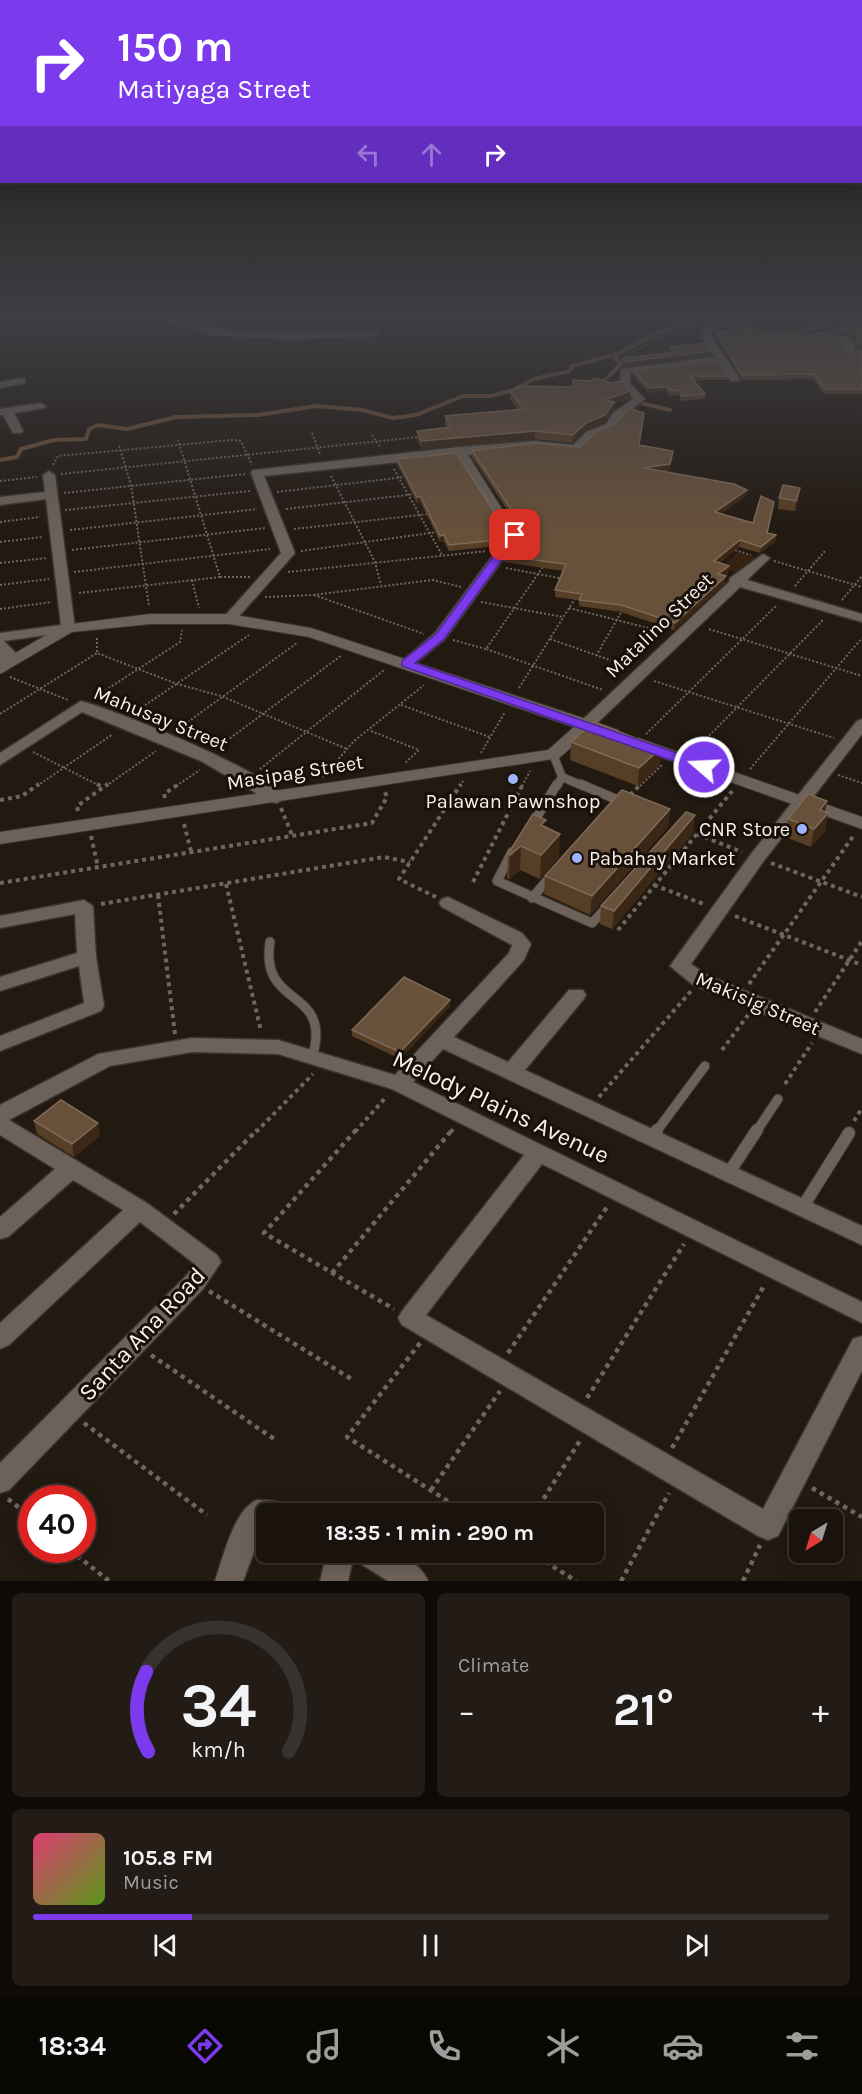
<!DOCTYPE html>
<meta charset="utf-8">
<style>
:root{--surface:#1a130d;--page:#231c16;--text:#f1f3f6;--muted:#9f9e9d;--line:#38322e;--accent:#7c3aed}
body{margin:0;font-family:Karla,sans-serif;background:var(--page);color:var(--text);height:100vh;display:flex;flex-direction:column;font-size:22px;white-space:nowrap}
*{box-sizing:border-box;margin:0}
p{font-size:20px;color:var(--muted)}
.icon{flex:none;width:33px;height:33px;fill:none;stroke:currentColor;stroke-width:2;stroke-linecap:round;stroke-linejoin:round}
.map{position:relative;height:1581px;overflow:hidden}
.drawer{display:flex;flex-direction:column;gap:12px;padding:12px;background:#0e0a07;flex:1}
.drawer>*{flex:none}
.guide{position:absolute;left:0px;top:0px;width:862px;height:183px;box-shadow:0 3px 15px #0003,0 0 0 2px var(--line);background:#7c3aed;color:#fff;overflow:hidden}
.needle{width:39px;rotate:218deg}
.buttons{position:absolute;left:789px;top:1509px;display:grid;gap:12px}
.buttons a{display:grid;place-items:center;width:54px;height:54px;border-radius:9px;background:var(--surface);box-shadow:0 3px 15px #0003,0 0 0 2px var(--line);font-size:30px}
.speed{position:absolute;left:18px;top:1485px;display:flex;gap:12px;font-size:30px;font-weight:700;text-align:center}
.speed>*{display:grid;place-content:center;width:78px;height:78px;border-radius:50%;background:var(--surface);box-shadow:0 3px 15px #0003,0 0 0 2px var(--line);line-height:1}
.speed .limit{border:9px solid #d22;background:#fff;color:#111}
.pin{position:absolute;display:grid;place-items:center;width:51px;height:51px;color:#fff;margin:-26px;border-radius:12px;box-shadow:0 3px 9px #0006}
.me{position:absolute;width:66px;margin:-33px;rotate:289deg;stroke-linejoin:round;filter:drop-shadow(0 0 4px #0008)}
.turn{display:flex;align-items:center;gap:21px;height:126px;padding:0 18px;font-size:27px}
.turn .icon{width:78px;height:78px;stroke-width:2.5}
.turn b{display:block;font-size:42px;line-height:51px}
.lanes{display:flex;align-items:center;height:57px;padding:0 18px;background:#0003;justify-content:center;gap:30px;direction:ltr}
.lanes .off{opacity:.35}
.big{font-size:45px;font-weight:700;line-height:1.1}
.drawer .tile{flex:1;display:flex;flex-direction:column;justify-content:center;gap:9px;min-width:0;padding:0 21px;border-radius:9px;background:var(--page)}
.drawer .dial{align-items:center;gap:0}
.dial svg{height:156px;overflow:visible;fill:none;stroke:var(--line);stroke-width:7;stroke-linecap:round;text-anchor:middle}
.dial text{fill:var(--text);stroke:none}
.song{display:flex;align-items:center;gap:18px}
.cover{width:72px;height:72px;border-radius:9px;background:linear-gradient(135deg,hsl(340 70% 55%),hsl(90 70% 35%))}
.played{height:6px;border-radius:3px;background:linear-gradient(90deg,var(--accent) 20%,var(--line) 20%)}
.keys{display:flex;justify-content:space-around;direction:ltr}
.heat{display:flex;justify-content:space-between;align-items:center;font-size:33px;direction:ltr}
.drawer .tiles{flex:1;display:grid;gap:12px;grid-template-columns:1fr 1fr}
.tile:last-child{grid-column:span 2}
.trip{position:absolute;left:256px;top:1503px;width:348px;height:60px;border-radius:9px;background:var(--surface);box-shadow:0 3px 15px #0003,0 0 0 2px var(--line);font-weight:700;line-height:60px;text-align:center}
.tabs{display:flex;height:96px;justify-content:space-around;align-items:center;background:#0a0805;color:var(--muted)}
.tabs .icon{width:42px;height:42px}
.tabs .active{color:var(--accent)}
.tabs b{font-size:27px;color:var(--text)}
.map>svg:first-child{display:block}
.green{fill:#352211}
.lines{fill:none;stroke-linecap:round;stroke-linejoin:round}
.stream{stroke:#6d5037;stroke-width:4}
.service-far2-casing{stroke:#3a3430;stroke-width:10}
.service-far1-casing{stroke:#3a3430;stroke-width:11}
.service-casing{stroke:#3a3430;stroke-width:14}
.minor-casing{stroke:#3a3430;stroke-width:3}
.tertiary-casing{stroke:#3a3430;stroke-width:2}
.path-far2{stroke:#6f6660;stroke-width:2;stroke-dasharray:2 2;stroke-linecap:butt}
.path-far1{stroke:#6f6660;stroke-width:4;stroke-dasharray:4 4;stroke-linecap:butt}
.path{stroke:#6f6660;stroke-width:4.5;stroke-dasharray:4.5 4.5;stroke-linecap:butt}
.service-far2{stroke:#6c6259;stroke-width:8}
.service-far1{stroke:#6c6259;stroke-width:9}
.service{stroke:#6c6259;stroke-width:12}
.minor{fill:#6c6259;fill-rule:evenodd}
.tertiary{fill:#6c6259;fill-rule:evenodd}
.wall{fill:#573e26}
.shaded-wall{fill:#3b2715}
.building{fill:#68513b;stroke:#7f6a57;stroke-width:1.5}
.route{fill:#7c3aed;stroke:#51269a;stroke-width:1.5}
.poi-dot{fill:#9fb3fd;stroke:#181009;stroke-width:2}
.labels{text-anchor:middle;stroke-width:6;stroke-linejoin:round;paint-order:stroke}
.street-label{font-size:20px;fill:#f8f1ec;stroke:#181009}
.poi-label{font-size:20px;fill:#f8f1ec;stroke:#181009}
.near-street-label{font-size:24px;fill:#f8f1ec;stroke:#181009}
</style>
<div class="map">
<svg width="862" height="1581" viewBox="0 0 862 1581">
<rect width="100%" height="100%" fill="#221911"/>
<!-- green -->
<path class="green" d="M738,552l27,8 -19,15 -25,-7z"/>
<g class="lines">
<!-- stream -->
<g class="stream">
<path d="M605,385l-2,-3 18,-18 -5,-5 2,-5"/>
<path d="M636,402l34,8"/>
<path d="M0,460l17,-3 4,-8 33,-9 32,-1 3,-10 9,-4 29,4 49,-12 82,-2 58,-9 46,4 31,8 23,-3 47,-19h28l20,-5 23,-12 36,-8 2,-5 46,-12 40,-22 40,-12 13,-1 50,13 21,2 46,-9 6,-7 -1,-3"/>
</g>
<defs>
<g id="service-far2">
<path d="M553,754l9,23 21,9"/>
<path d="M557,786l5,-9"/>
</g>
<g id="service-far1">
<path d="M580,784l38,16 -3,3"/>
<path d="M532,825l25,-41"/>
<path d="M512,852l-15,29 95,42 16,-17"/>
<path d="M532,898l19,-22"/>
<path d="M270,942c-11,68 64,44 42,116"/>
<path d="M656,1132l49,-66"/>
<path d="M756,1132l22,-33"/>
</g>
<g id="service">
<path d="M651,1138l6,-8"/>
<path d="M728,1174l29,-44"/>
<path d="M802,1208l47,-75"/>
</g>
<g id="minor">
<path d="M143,315h15l19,5 4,-4 115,-1 -5,3 -107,4c61,16 127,10 190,8l5,3 -5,3 -83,3 -80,-4z"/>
<path d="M847,315h13l-10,5 -3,-1z"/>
<path d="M710,321l5,3 -4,12 29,43 -1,2h-8l-12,-18 -89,10v11l15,15 -24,18 -7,11 -20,8 -14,15 -45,-4 -67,8 42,67 11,13 -76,104 -34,28 -5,1 -7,-4 36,-31 73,-98 -51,-79 -193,20 31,77 -61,69 -5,1 -7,-4 59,-66 -30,-80 2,-3 206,-23 76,-6 38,4 13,-13 20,-8 7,-11 20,-14 -13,-14 1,-16 94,-12 -14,-21 4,-12z"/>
<path d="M839,336h8l8,7 -1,7 8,-1v6l-14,1 -5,-7 2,-4 -7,-7z"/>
<path d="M21,378l4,1v4l-25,5v-6z"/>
<path d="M40,403l6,3 -2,2 -30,5 9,18 -2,2h-8l-10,-18h-3v-6z"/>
<path d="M49,471l6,4 20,153 -7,4 -64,9 11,11v8l-10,11 -5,1v-39l61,-8 -15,-126 -46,6v-8l45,-5 -2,-17z"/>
<path d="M763,554l7,4 -23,22 115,34v8l-122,-35 -148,141h-12l-2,-3 2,-3 149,-140 1,-4z"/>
<path d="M81,701c37,10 184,69 204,97l-8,5 -6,-1 -70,-41 -119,-49 -82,53v-12z"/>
<path d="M862,719v15l-99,128 -72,102 16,11 155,64v15l-169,-69 -23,-19 81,-112 106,-133z"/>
<path d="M448,897l74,36 9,11 -7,16 -70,77 54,25 61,-72h14l3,5 -3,5 -58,70 337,156v19l-419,-196 -30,33 449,220v21l-320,-159 -116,151 337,194 90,-170 9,-3v35l-84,165 -10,4 -10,-4 -356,-211 -4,-7 4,-7 122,-156 -132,-66 -114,-35 -86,-2 -82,14 -101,54 138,83 70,52 4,7 -18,27 -194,201 -9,3v-30l187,-188 8,-11 -55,-42 -131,123 -9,4v-26l123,-113 -50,-30 -65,57 -8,2v-22l55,-48 -55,-34v-30l98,-51 94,-16 86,2 117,35 114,-122 3,-8 -70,-38 -3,-4 3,-4z"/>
<path d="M84,900l9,6 3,51 8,49 -3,5 -101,40v-15l84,-33 -5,-37 -79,25v-14l77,-24 -2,-39 -75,14v-12z"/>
<path d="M257,1500l18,1 9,4 4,9h-21v12h-3l-21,55h-28c8,-23 19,-72 42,-81z"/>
<path d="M327,1552c32,0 86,-7 101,29h-40l-35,-22 -5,22h-28z"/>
</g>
<g id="tertiary">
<path d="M150,614h79l82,14 281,93 26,9 3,4 -9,5 -23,-7 -30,26 -6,1 -553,85v-12l548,-82 26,-23 -265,-90 -80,-13h-79l-78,8 -72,42v-12l63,-37z"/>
<path d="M638,738l224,79v12l-230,-82 -3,-4z"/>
</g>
</defs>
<!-- service-far2 casing -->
<use href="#service-far2" class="service-far2-casing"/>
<!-- service-far1 casing -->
<use href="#service-far1" class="service-far1-casing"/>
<!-- service casing -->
<use href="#service" class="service-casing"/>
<!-- minor casing -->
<use href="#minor" class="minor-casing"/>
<!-- tertiary casing -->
<use href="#tertiary" class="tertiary-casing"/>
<!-- path-far2 -->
<g class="path-far2">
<path d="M722,325l22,7"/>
<path d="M813,334l22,-5"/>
<path d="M625,356l35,-19 37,-11"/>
<path d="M312,433l8,21"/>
<path d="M372,435l9,13"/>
<path d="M119,446l12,39 18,121"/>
<path d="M53,465l5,-9 174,-16 9,1 11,24"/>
<path d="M394,469l48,86"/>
<path d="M61,474l358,-37"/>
<path d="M331,476l44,86 6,23"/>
<path d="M0,481l37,-4"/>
<path d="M277,492l128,-15"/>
<path d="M64,493l181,-19"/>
<path d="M286,509l130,-15"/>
<path d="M65,510l185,-19"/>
<path d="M0,522l40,-5"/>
<path d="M294,529l134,-15"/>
<path d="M70,530l187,-21"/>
<path d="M0,542l43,-5"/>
<path d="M731,549l20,6"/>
<path d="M72,550l193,-22"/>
<path d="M301,551l136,-19"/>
<path d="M774,561l88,26"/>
<path d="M0,563l47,-5"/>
<path d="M545,564l-59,85 117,41"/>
<path d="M506,568l58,11"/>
<path d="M74,572l196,-23"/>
<path d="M288,572l199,-21"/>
<path d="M220,577h31"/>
<path d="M192,580l7,28"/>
<path d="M0,585l49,-6"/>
<path d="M795,586l30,-35"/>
<path d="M79,593l141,-16 -42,-137"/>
<path d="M314,595l110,39"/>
<path d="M265,597l47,-2 121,-15 28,7"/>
<path d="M842,600l20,-24"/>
<path d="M481,602l82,15"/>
<path d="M569,608l95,24"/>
<path d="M0,609l52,-7"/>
<path d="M709,629l153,47"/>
<path d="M97,638v15l80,31 44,12 126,53"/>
<path d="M550,639l77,27"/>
<path d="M453,640l33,9"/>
<path d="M596,656l27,-47"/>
<path d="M10,677l58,23"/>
<path d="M654,681l180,57"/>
<path d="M519,688l57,-91"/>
<path d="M95,697l85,-55 2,-12"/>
<path d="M401,705l89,32"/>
<path d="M135,712l114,-77"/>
<path d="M0,714l97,-61"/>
<path d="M178,729l119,-86"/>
<path d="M371,731l48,19 -15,14"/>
<path d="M646,734l130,-128"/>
<path d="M217,748l125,-93"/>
<path d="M695,750l128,-130"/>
<path d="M33,752l67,34"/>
<path d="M481,753l24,-41"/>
<path d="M260,769l124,-99"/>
<path d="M750,769l112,-131"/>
<path d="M838,775l24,8"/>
<path d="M323,777l31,-36 70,-56"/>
<path d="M37,786l76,-52"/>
<path d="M106,786l50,-35"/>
<path d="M176,786l24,-16"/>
<path d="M460,786l3,-5"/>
<path d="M522,786l8,-15"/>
<path d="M640,786l22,-21"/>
</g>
<!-- path-far1 -->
<g class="path-far1">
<path d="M97,784l7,4"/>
<path d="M630,795l11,-11"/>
<path d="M165,798l-1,-4 15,-10"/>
<path d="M0,800l22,-4 17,-12"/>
<path d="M281,808l11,27"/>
<path d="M78,811l-1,-5 31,-22"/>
<path d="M184,824l7,27"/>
<path d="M697,834l45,18"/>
<path d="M91,836l7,31"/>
<path d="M771,863l91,34"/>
<path d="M473,882l50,-98"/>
<path d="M0,883l372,-60 15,-26 -2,-5"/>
<path d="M226,884l35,147"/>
<path d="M654,885l52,20"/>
<path d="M158,895l17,139"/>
<path d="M436,897l-37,-18 62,-95"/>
<path d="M101,904l283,-47 26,5"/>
<path d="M735,916l127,49"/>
<path d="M618,930l115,-140"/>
<path d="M749,984l105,-149"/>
<path d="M815,1012l47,-71"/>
<path d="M722,1050l26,-35"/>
<path d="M785,1084l27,-41"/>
<path d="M599,1097l92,-106"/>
<path d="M854,1121l8,-13"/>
<path d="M256,1132l57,-58"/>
<path d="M355,1132l32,-36"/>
<path d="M451,1132l2,-3"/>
</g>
<!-- path -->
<g class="path">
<path d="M356,1130l-92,103 130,76"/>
<path d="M174,1214l83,-84"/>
<path d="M332,1273l120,-143"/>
<path d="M209,1291l144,89"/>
<path d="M420,1343l-73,94 121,77"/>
<path d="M508,1353l101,-149"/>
<path d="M151,1355l126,86"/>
<path d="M587,1398l97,-154"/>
<path d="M84,1423l123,92"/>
<path d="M672,1448l93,-164"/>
<path d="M812,1488l50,29"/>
<path d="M431,1490l69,-99"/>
<path d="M8,1499l24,19"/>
<path d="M534,1514l47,-75"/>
<path d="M70,1550l39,31"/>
<path d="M530,1552l46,29"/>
<path d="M621,1581l48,-88"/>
<path d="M743,1581l17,-36"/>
</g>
<!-- service-far2 -->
<use href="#service-far2" class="service-far2"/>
<!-- service-far1 -->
<use href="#service-far1" class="service-far1"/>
<!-- service -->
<use href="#service" class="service"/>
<!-- minor -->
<use href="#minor" class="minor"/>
<!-- tertiary -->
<use href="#tertiary" class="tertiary"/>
</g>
<!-- wall -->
<g class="wall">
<path d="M837,327h25v20h-5l-1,-6 -8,-7h-10l-2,-2z"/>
<path d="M716,331l38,4 93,18h15v41h-38l-11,-15 -71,1 -26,-44z"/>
<path d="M670,347l42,4 -1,4 -86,11 -3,-4v-4l49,-5 -1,-2z"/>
<path d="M633,370l95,6v4h-34l11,14v5l-25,2v-6l-10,1 -4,-5 -18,2 -15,-18z"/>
<path d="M510,391h120v8l-16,5v6l-10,12 -19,8 -13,13 -37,-4 -113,10 -5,-10v-8l30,-4 -2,-3v-8l73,-6 -8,-11z"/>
<path d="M639,446l34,5 -4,19 -7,2 85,18 -1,6 -25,18 32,9 20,-14 -6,24 9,2 -1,7 -15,11 -21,-6 -20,16 9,10 -4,3 1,7 -51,47 -53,-18 -42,-6v-6l-24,-3v-7l9,-19 -60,-9v-6l17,-25 -49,-74v-6z"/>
<path d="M397,459l108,76 -8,11 -48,5 -5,-9h-4l-19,-39h-4l-20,-39z"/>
<path d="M779,498h20l-4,13 -17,-2z"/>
<path d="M571,742l89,23 -22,21 -68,-26z"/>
<path d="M670,809l-2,18 -78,88 -46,-21 1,-18z"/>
<path d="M825,812l3,1 -3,18 -14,16 -26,-10 3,-18z"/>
<path d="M545,827l14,30 -19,22 -20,-9 -11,9 -2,-1 1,-24z"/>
<path d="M693,833l-81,96 -12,-5 1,-18z"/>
<path d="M450,1000v6l-50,53 -48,-23v-6z"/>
<path d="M34,1121l66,15 -26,21 -37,-23z"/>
</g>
<!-- shaded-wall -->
<g class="shaded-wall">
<path d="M712,351l-1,4 -86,11v-4z"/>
<path d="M667,387l-1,4 -18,2 1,-5z"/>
<path d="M630,391v8l-16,5v6l-10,12 -19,8 -13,13 1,-8 32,-35z"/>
<path d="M535,431v8l-113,10v-8z"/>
<path d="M673,451l-4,19 -26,4 1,-6z"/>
<path d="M800,488l-1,10 -4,13 1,-10z"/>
<path d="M747,490l-1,6 -31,23v-7z"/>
<rect x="417" y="497" width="4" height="6"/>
<path d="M505,529v6l-8,11v-6z"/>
<path d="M444,535v7h-4v-6z"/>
<path d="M776,535l-1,7 -15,11 1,-6z"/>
<path d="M740,540l-1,7 -26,21 1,-7z"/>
<path d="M729,566l-1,7 -10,8v-7z"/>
<path d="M726,576l-1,7 -51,47 1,-7z"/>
<path d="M661,748l-1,17 -22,21 1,-18z"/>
<path d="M827,801l-3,17 4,-5 -3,18 -14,16 3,-18 6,-19z"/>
<path d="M670,809l-2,18 -78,88 2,-19z"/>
<path d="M695,815l-2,18 -81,96 2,-18z"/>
<path d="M560,834l-1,23 -19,22 1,-24z"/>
<path d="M521,846l-1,24 -11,9 1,-24z"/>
<path d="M450,1000v6l-50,53v-7z"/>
<path d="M98,1123l2,13 -26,21 -2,-13z"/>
</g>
<!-- building -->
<g class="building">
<path d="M837,327h25v16h-5v-6l-8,-7h-10z"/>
<path d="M716,331h34l4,4 83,-2 10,20h15v5l-2,1 2,2v28h-37l-11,-15 -72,1z"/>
<path d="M707,343l5,8 -87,11 -3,-4 54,-6 -6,-5z"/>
<path d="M718,361l10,15h-38l15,18 -24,2v-6l-10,1 -4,-4 -18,1 -16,-18z"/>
<path d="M595,378l15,5 11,-2 9,10 -25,9 9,2 -9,13 -19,8 -13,12 -38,-4 -113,10 -5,-10 34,-4 -6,-11 79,-7 -14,-18 12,-5 51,1v-7l17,1z"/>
<path d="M629,408l15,5 -5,32 34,6 -3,13 -26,4 90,16 13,6 -32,22 38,11 8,-27 13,6 -7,31 9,2 -15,12 -21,-7 -26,21 15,5 -11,8 8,2 -51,47 -54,-18 -42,-5 3,-6 -27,-4 11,-26 -62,-8 19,-29 -51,-76 63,-8 45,4 16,-15 19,-8z"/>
<path d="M456,453l49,76 -8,11 -48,5 -5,-10 -4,1 -19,-39h-4l-20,-38z"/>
<path d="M783,485l17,3 -4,13 -17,-3z"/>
<path d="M594,722l67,26 -22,20 -68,-26z"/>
<path d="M622,790l48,19 -78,87 -47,-20z"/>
<path d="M808,794l19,7 -7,9 8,3 -14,16 -26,-10z"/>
<path d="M686,812l9,3 -81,96 -13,-5z"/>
<path d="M533,814l13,6 -5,5 19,9 -19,21 -20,-9 -11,9 -2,-1z"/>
<path d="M404,977l46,23 -50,52 -48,-22z"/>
<path d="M61,1100l37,23 -26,21 -38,-23z"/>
</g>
<!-- sky -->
<linearGradient id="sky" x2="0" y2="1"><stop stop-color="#130e09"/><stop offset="0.59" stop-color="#3e3e43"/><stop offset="1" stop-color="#3e3e43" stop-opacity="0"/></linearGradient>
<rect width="862" height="536" fill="url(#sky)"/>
<!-- route -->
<path class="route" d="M515,532l5,3 -76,104 -29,24 294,101v6h-10l-297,-104v-5l34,-27 75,-101z"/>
<!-- markers -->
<g class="poi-dot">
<circle cx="513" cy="779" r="6"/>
<circle cx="802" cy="829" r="6"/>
<circle cx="577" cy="858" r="6"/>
</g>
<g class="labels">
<!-- street labels -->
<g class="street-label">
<text transform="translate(659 625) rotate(-44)" y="7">Matalino Street</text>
<text transform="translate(161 718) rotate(22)" y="7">Mahusay Street</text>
<text transform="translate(295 772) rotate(-9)" y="7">Masipag Street</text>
<text transform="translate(758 1003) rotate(23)" y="7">Makisig Street</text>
</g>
<!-- poi labels -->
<g class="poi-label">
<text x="513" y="808">Palawan Pawnshop</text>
<text x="790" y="836" text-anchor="end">CNR Store</text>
<text x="589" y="865" text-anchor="start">Pabahay Market</text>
</g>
<!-- near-street labels -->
<g class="near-street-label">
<text transform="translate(501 1107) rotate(25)" y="8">Melody Plains Avenue</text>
<text transform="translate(142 1334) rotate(-47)" y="8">Santa Ana Road</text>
</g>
</g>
</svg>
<div class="buttons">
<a><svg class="needle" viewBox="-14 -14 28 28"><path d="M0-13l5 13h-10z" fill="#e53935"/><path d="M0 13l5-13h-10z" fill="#9f9e9d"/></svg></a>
</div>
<div class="speed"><div class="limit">40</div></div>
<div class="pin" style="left:515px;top:535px;background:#d93025"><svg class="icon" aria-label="arrive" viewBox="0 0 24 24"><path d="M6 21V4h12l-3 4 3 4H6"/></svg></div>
<svg class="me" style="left:704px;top:767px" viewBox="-20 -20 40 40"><circle r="17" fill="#7c3aed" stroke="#fff" stroke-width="3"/><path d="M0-11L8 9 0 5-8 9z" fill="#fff"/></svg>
<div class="trip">18:35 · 1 min · 290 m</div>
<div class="guide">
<div class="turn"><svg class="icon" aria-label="right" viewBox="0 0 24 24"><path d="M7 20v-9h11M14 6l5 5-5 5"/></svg><div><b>150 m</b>Matiyaga Street</div></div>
<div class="lanes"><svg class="icon off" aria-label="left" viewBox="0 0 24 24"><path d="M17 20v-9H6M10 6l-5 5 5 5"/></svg><svg class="icon off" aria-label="ahead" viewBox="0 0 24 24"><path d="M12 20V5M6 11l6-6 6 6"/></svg><svg class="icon" aria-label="right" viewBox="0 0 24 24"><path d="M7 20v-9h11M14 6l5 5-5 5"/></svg></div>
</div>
</div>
<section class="drawer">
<div class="tiles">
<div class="tile dial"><svg viewBox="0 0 100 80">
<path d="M14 69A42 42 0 1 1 86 69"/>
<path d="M14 69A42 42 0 0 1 13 28" stroke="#7c3aed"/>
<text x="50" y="56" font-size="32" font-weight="700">34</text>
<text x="50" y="72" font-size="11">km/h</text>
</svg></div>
<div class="tile"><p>Climate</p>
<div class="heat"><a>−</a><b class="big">21°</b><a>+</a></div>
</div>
<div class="tile">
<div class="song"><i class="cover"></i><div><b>105.8 FM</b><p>Music</p></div></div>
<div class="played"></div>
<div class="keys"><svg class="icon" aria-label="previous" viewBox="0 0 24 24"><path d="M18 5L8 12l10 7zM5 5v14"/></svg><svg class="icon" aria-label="pause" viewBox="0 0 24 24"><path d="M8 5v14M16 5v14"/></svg><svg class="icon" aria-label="next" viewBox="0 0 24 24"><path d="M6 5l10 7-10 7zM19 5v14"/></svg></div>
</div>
</div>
</section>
<nav class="tabs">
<b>18:34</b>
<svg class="icon active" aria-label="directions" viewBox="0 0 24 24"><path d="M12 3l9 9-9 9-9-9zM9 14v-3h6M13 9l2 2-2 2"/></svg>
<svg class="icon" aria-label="music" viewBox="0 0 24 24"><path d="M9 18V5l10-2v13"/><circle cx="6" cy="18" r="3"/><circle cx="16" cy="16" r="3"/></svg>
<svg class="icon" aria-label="phone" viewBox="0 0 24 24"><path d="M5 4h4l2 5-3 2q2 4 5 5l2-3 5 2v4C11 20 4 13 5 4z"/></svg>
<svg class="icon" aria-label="climate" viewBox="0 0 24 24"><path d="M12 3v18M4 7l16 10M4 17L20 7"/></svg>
<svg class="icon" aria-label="car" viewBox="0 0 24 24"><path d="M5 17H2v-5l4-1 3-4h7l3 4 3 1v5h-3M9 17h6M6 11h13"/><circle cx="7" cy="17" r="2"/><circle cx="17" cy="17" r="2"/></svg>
<svg class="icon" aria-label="filters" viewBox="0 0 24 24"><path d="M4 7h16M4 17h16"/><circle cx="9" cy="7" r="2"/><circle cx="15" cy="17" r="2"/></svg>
</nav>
